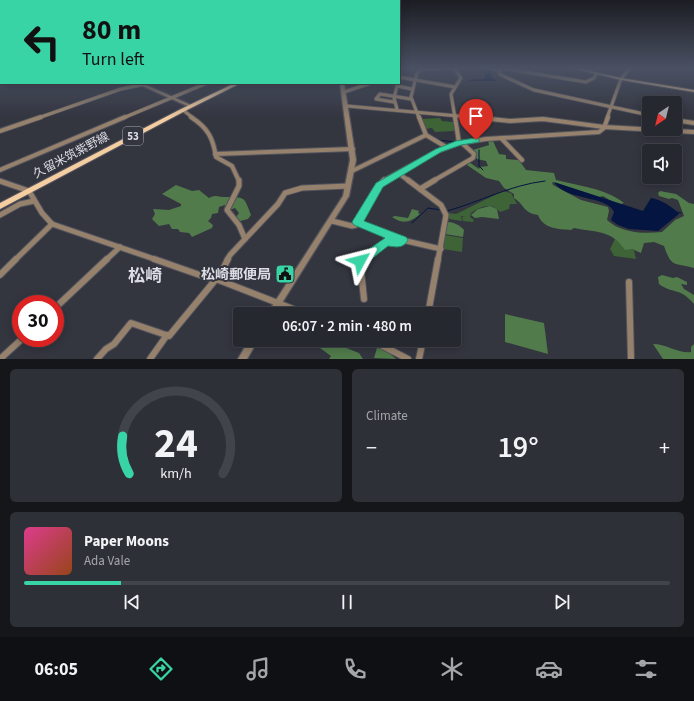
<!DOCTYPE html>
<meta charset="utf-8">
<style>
:root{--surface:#26282f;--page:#2e3037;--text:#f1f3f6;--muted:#a4a6aa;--line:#42444b;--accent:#39d4a5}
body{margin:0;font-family:"Source Sans 3","Noto Sans JP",sans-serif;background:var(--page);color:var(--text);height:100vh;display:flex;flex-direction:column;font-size:15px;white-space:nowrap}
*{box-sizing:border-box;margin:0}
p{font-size:13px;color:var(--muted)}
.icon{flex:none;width:22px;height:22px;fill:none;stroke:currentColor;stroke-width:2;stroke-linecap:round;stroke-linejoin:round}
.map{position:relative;height:359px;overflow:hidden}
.details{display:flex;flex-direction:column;gap:10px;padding:10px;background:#15161a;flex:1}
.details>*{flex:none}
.hud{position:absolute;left:0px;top:0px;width:400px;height:84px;box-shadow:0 2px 10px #0003,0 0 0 1px var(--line);background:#39d4a5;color:#111;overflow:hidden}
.needle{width:26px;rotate:215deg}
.tools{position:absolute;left:642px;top:96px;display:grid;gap:8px}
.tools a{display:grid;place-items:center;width:40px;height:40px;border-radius:4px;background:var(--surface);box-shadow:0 2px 10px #0003,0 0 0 1px var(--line);font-size:20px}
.speed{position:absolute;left:12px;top:295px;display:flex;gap:8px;font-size:20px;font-weight:700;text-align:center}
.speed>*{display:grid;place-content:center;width:52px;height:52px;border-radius:50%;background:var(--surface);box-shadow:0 2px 10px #0003,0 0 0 1px var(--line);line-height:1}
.speed .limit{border:6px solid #d22;background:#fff;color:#111}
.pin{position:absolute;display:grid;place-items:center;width:34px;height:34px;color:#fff;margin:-41px -17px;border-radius:50% 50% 50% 0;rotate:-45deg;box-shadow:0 0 4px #0007}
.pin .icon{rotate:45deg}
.me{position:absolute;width:44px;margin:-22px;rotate:52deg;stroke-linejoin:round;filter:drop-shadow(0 0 3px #0008)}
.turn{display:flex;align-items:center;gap:14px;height:84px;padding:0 16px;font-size:18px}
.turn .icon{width:52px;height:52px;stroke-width:2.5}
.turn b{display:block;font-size:28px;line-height:34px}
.big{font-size:30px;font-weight:600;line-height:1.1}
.details .widget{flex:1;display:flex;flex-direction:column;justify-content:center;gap:6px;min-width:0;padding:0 14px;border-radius:6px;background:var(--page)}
.details .dial{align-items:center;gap:0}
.dial svg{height:104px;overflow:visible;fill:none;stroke:var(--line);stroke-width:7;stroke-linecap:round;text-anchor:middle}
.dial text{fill:var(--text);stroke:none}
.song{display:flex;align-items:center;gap:12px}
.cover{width:48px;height:48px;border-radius:6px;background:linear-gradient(135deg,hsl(330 70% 55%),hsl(20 70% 35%))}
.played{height:4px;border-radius:2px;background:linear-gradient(90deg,var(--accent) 15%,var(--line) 15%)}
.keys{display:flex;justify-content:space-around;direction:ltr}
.heat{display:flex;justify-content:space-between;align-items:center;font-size:22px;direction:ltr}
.details .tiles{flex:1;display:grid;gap:10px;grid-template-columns:1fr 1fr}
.widget:last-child{grid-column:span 2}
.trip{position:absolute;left:233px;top:307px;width:228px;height:40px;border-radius:4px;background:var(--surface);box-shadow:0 2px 10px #0003,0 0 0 1px var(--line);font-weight:600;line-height:40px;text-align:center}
.dock{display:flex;height:64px;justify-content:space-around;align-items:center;background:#0f1013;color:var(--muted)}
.dock .icon{width:28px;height:28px}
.dock .on{color:var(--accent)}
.dock b{font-size:18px;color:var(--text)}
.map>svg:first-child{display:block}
.green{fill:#3d6337}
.forest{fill:#517b4b}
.water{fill:#031540}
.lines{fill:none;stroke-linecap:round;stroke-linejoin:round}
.stream{stroke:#031540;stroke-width:1}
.minor-far3-casing{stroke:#52535d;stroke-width:4.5}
.minor-far2-casing{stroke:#52535d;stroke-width:6}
.minor-far1-casing{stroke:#52535d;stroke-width:7}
.minor-casing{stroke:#52535d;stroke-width:8}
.tertiary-casing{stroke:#52535d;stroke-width:2.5}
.secondary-casing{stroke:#52535d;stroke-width:2}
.primary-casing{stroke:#52535d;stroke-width:2}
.minor-far3{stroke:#95816c;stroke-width:3}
.minor-far2{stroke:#95816c;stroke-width:4}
.minor-far1{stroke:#95816c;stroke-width:5}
.minor{stroke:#95816c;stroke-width:6}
.tertiary{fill:#95816c;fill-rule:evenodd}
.secondary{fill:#caac89;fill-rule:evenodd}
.primary{fill:#f4cda0;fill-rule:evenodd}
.route{fill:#39d4a5;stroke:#258a6b}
.labels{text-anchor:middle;stroke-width:4;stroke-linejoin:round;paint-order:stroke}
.shield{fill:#33353f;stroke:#aaabb3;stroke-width:1}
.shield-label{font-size:11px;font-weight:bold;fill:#dddee5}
.street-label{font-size:12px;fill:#dddee5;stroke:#33353f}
.near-poi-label{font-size:14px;font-weight:bold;fill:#dddee5;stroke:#33353f;text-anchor:end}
.near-quarter-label{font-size:17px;font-weight:bold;fill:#dddee5;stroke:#33353f}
</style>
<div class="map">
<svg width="694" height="359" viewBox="0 0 694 359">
<rect width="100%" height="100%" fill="#33353f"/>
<!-- green -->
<g class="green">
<path d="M440,118l2,3 11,1 2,9 -20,1 -3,-4 -7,1 -4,-10z"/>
<path d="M503,191l8,2 6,11h-7l-1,5 -9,3c-8,-10 -19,-6 -29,1l-1,4 4,3 -1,2 -10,-1 -1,-4h3l-4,-1 1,5 -13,-2 -1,-6 8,1z"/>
<path d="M445,235l18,3 -1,14 -19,-3z"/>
<path d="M615,239c7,1 12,9 19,11l2,9 -22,-3 -4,-7z"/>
</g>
<!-- forest -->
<g class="forest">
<path d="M488,140l5,1 6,13 7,1v4l13,1 7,10 28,3 2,7c23,6 49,8 68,23l-6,2 -15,-9 -4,1 -47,-15 1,3 28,15 27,7 1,4 -2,9c14,13 36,14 55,12l13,-12 9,-4 -6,-16 -6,-2 -3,1 -10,-3 -1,-3 2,-2 16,3 13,9 5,1v64c-20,-6 -22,1 -30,-22l-10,-4 -10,1 -3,10 -9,-4 -7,1c-14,-21 -29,-17 -51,-22l-3,2c-12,-1 -28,-1 -33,-15 -15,-2 -13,-10 -24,-17v-4l-10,-6 -5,-7 -13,-3 -19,-13 2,-3 10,7 1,-2 8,-1 -2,-5 -9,-2 -4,-9 16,-5z"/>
<path d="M176,185l16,6 7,-1 10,8c7,-4 9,-1 15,-1 21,0 20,-1 27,18l-3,4 -8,2 -4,-4 3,-4 -4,-5 -11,4 1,-7 -6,2 -1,6 -6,1 -1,4 -3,3 5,4 -1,3 -20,9 -3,-4 -9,-1 -2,-3h-6l-3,-5 -10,2 -7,-7 3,-5 -2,-5 16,1 12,-4v-2l-19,-10z"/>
<path d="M490,206l7,3 2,10 -17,-2 -7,1 -4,-3 7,-6z"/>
<path d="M412,209l7,2 -1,2 2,1c-9,8 -17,11 -28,3l3,-1 13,2z"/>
<path d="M448,222c5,0 12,3 16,8l-1,7 -18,-3z"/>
<path d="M662,275l11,3 4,-1 10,5v3l-6,-1 3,5 10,6v9c-14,-17 -22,-10 -35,-20l-1,-7z"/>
<path d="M505,314l39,9 4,31 -43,-12z"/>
<path d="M329,341l30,12 4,6h-34l2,-3 -11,-8v-4z"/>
<path d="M653,344c13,0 27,10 38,8v-5l3,-3v15h-31z"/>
<path d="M377,348l9,2 10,9 -22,-1z"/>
</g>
<!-- water -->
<g class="water">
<path d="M477,68l13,1 2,9 5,3h-27l-1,-1 16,-1v-5z"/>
<path d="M554,182l89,29 8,-13c9,1 22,9 28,16l-21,17 -29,-2 -11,-4 -7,-5 3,-8c-7,-17 -49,-11 -60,-30z"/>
</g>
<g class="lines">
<!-- stream -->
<g class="stream">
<path d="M438,140l17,2"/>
<path d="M479,150v16l4,4"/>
<path d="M447,211c33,-9 63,-26 98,-30"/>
<path d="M677,212l4,1"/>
<path d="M412,223l16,-15 13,2"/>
</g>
<defs>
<g id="minor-far3">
<path d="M454,68l7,10 -10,16 4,24"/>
<path d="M490,68l10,2"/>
<path d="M500,68l-1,5 2,2 33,15 115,25"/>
<path d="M500,68l86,14 8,-4 2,-4"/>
<path d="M399,77l56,10"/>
<path d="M344,92l27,-9"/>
<path d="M394,102l-18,-3 4,-5 31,5"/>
<path d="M347,106l134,12"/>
<path d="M397,109l-3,-11 3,-12 15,3"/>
<path d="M183,110l10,8"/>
<path d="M38,118l83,-29 20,-4"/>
<path d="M123,118l84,-35"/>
<path d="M419,118l-8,-21 6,-24 5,-4 33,-1"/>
<path d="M607,118l14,-39 9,-11"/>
</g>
<g id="minor-far2">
<path d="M191,117c17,11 22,21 25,40l16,9 7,15"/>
<path d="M419,117l7,18 20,12"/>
<path d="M455,117l4,26"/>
<path d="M471,117l39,4 33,-2 61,8 90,5"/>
<path d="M675,120l19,3"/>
<path d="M0,131l41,-14"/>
<path d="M501,138l21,22"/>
<path d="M215,154l138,-5"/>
<path d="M0,170l125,-53"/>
<path d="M352,171l74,-36"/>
<path d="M398,173l11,8"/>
<path d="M383,181l55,-30 21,-8 27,-4 113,-7 5,-4 4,-11"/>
<path d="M433,181l40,-23 1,-4 -12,-11"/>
</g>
<g id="minor-far1">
<path d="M239,180v6l-12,24 12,15 6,14"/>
<path d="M408,180l33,25 5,10 -8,45"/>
<path d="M0,181l29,10 13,22 10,11 105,36"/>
<path d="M420,189l15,-9"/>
<path d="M0,215l20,-11 14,-3"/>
<path d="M332,221l20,5 4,-1 19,-35 9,-10"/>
<path d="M357,222l45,18"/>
<path d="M15,260l37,-36"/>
<path d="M106,260l14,-13"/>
<path d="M227,260l3,-5 48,-51 7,-11 17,-5 46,-2"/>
<path d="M361,260l25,-18 12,1 4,-3 39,9"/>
</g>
<g id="minor">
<path d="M154,259l60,21"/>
<path d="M362,259l-2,2 4,38"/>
<path d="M0,275l16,-16"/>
<path d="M216,279l90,35"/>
<path d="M629,282l2,77"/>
<path d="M55,308l52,-49"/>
<path d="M428,314l10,-55"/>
<path d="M371,340l37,19"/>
<path d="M0,359l23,-21"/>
<path d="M97,359l9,-10 8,-5 17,-21 38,13 52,-63 7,-14"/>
<path d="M150,359l17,-24"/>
<path d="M419,359l4,-19"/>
</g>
<g id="tertiary">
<path d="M136,83h5l52,23 -2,1h-1z"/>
<path d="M340,83h4l12,77 -7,36 -74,118h-8l76,-118 7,-36z"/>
<path d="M249,340h9l-11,19h-9z"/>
</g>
<path id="secondary" d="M571,68h6l44,10 73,12v2l-73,-12z"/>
<path id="primary" d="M235,83h6l-56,28 -185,98v-6l181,-94z"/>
</defs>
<!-- minor-far3 casing -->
<use href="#minor-far3" class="minor-far3-casing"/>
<!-- minor-far2 casing -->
<use href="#minor-far2" class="minor-far2-casing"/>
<!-- minor-far1 casing -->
<use href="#minor-far1" class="minor-far1-casing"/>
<!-- minor casing -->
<use href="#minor" class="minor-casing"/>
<!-- tertiary casing -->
<use href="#tertiary" class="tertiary-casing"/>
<!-- secondary casing -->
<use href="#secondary" class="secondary-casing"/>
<!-- primary casing -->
<use href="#primary" class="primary-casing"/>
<!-- minor-far3 -->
<use href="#minor-far3" class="minor-far3"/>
<!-- minor-far2 -->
<use href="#minor-far2" class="minor-far2"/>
<!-- minor-far1 -->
<use href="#minor-far1" class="minor-far1"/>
<!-- minor -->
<use href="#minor" class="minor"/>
<!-- tertiary -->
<use href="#tertiary" class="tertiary"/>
<!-- secondary -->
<use href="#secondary" class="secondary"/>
<!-- primary -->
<use href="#primary" class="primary"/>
</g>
<!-- sky -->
<linearGradient id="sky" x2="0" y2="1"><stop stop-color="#1c1d23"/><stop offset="0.58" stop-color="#4a5163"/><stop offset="1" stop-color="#4a5163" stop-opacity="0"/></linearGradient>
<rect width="694" height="118" fill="url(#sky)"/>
<!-- route -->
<path class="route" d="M476,138l3,1v3l-18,3 -20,7 -58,35 -19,34 42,16 2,3c-5,9 -12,7 -20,6l-24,19h-8l-2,-4 2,-3 29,-20 -31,-13 -2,-3 24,-39 60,-34 20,-8z"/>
<!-- icons -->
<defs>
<symbol id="civic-square" viewBox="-11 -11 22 22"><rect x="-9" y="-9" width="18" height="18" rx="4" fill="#39d4a5" stroke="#33353f"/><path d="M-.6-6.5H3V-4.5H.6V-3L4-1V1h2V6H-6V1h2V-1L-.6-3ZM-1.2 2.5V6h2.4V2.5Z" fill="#111"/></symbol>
</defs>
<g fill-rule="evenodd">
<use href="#civic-square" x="274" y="263" width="22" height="22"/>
</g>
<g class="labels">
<!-- shield labels -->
<rect class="shield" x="123" y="127" width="20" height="18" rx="3"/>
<g class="shield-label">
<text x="133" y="140">53</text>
</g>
<!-- street labels -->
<g class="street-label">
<text transform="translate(71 155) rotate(-28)" y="4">久留米筑紫野線</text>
</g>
<!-- near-poi labels -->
<g class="near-poi-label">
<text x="271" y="279">松崎郵便局</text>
</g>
<!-- near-quarter labels -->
<g class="near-quarter-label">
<text x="145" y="281">松崎</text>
</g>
</g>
</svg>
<div class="tools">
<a><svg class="needle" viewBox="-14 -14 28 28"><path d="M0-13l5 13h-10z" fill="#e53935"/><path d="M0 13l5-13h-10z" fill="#a4a6aa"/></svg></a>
<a><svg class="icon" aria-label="sound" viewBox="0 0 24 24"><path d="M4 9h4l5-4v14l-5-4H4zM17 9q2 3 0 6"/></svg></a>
</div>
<div class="speed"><div class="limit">30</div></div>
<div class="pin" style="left:476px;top:140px;background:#d93025"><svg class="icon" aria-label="arrive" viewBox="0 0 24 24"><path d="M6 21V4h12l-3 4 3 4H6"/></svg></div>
<svg class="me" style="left:360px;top:261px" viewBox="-20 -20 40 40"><path d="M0-17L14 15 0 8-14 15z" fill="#39d4a5" stroke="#fff" stroke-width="4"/></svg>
<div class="trip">06:07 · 2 min · 480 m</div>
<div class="hud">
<div class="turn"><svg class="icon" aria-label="left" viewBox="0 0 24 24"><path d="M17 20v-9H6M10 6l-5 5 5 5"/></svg><div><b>80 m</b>Turn left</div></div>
</div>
</div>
<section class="details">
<div class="tiles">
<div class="widget dial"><svg viewBox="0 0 100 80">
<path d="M14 69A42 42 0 1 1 86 69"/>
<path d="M14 69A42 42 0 0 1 9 40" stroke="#39d4a5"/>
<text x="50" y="56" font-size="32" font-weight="700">24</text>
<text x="50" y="72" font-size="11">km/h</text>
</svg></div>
<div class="widget"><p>Climate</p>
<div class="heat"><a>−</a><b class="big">19°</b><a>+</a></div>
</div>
<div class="widget">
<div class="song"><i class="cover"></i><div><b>Paper Moons</b><p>Ada Vale</p></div></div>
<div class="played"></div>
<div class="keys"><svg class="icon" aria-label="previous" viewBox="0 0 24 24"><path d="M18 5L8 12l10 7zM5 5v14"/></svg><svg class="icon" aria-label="pause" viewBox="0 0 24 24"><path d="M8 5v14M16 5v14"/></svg><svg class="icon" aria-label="next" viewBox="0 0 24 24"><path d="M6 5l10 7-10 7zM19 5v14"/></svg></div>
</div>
</div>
</section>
<nav class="dock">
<b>06:05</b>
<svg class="icon on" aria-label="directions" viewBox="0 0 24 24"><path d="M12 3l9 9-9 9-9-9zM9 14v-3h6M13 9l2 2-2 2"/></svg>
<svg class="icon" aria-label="music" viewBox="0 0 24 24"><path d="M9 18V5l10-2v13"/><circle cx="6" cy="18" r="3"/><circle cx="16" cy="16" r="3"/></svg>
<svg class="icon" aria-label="phone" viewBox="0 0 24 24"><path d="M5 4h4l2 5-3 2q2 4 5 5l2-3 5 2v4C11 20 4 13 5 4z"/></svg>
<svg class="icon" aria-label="climate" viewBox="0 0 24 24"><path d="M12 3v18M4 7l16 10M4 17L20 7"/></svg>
<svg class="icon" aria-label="car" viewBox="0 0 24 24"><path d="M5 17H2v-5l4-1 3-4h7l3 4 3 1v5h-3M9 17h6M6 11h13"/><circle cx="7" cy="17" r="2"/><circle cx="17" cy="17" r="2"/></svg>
<svg class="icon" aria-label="filters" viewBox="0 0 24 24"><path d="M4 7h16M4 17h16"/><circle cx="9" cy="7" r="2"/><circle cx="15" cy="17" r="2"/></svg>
</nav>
